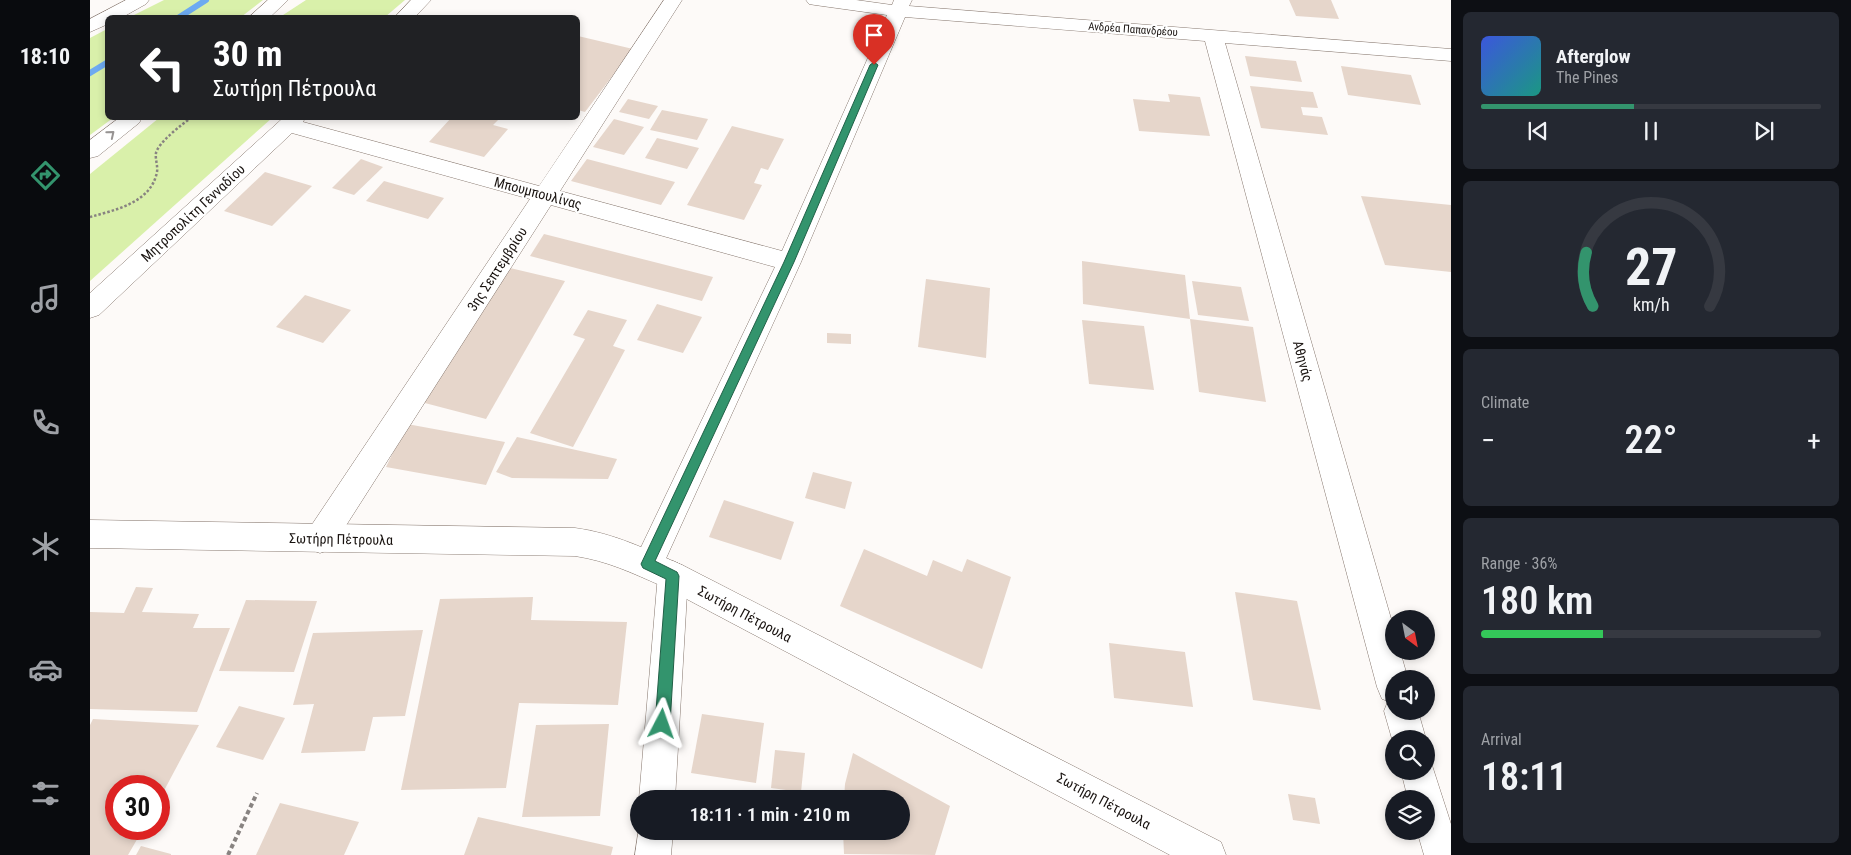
<!DOCTYPE html>
<meta charset="utf-8">
<style>
:root{--surface:#171b24;--page:#242831;--text:#f1f3f6;--muted:#9ea1a6;--line:#363941;--accent:#33946d}
body{margin:0;font-family:"Roboto Condensed",sans-serif;background:var(--page);color:var(--text);height:100vh;display:flex;flex-direction:column;font-size:19px;white-space:nowrap}
*{box-sizing:border-box;margin:0}
p{font-size:16px;color:var(--muted)}
.icon{flex:none;width:28px;height:28px;fill:none;stroke:currentColor;stroke-width:2;stroke-linecap:round;stroke-linejoin:round}
.map{position:relative;flex:1;overflow:hidden}
.details{display:flex;flex-direction:column;gap:12px;padding:12px;background:#0d0f14;width:400px}
.details>*{flex:none}
.banner{position:absolute;left:15px;top:15px;width:475px;height:105px;border-radius:8px;box-shadow:0 2px 8px #0003;background:#202124;color:#fff;overflow:hidden}
.needle{width:32px;rotate:148deg}
.fabs{position:absolute;left:1295px;top:610px;display:grid;gap:10px}
.fabs a{display:grid;place-items:center;width:50px;height:50px;border-radius:50%;background:var(--surface);box-shadow:0 2px 8px #0003;font-size:25px}
.speed{position:absolute;left:15px;top:775px;display:flex;gap:10px;font-size:25px;font-weight:700;text-align:center}
.speed>*{display:grid;place-content:center;width:65px;height:65px;border-radius:50%;background:var(--surface);box-shadow:0 2px 8px #0003;line-height:1}
.speed .limit{border:8px solid #d22;background:#fff;color:#111}
.pin{position:absolute;display:grid;place-items:center;width:42px;height:42px;color:#fff;margin:-51px -21px;border-radius:50% 50% 50% 0;rotate:-45deg;box-shadow:0 0 5px #0007}
.pin .icon{rotate:45deg}
.me{position:absolute;width:55px;margin:-28px;rotate:4deg;stroke-linejoin:round;filter:drop-shadow(0 0 4px #0008)}
.turn{display:flex;align-items:center;gap:18px;height:105px;padding:0 25px;font-size:22px}
.turn .icon{width:65px;height:65px;stroke-width:2.5}
.turn b{display:block;font-size:35px;line-height:42px}
.big{font-size:38px;font-weight:600;line-height:1.1}
.details .tile{flex:1;display:flex;flex-direction:column;justify-content:center;gap:8px;min-width:0;padding:0 18px;border-radius:8px;background:var(--page)}
.details .dial{align-items:center;gap:0}
.dial svg{height:130px;overflow:visible;fill:none;stroke:var(--line);stroke-width:7;stroke-linecap:round;text-anchor:middle}
.dial text{fill:var(--text);stroke:none}
.song{display:flex;align-items:center;gap:15px}
.cover{width:60px;height:60px;border-radius:8px;background:linear-gradient(135deg,hsl(230 70% 55%),hsl(170 70% 35%))}
.played{height:5px;border-radius:2px;background:linear-gradient(90deg,var(--accent) 45%,var(--line) 45%)}
.keys{display:flex;justify-content:space-around;direction:ltr}
.heat{display:flex;justify-content:space-between;align-items:center;font-size:28px;direction:ltr}
.charge{height:8px;border-radius:4px;background:linear-gradient(90deg,#34c759 36%,var(--line) 0)}
.trip{position:absolute;left:540px;top:790px;width:280px;height:50px;border-radius:25px;background:var(--surface);box-shadow:0 2px 8px #0003;font-weight:600;line-height:50px;text-align:center}
main{display:flex;flex:1;min-height:0}
.tabs{display:flex;flex-direction:column;width:90px;justify-content:space-around;align-items:center;background:#090b0e;color:var(--muted)}
.tabs .icon{width:35px;height:35px}
.tabs .current{color:var(--accent)}
.tabs b{font-size:22px;color:var(--text)}
.map>svg:first-child{display:block}
.green{fill:#d9f0aa}
.lines{fill:none;stroke-linecap:round;stroke-linejoin:round}
.stream{stroke:#6daaf1;stroke-width:6}
.building{fill:#e6d6cb}
.minor-casing{stroke:#86776e;stroke-width:1}
.tertiary-casing{stroke:#86776e;stroke-width:1}
.secondary-casing{stroke:#86776e;stroke-width:1}
.path-far1{stroke:#888381;stroke-width:2.5;stroke-dasharray:2.5 2;stroke-linecap:butt}
.path{stroke:#888381;stroke-width:4;stroke-dasharray:4.5 3;stroke-linecap:butt}
.minor{fill:#fff;fill-rule:evenodd}
.tertiary{fill:#fff;fill-rule:evenodd}
.secondary{fill:#fff;fill-rule:evenodd}
.oneway{stroke:#979493}
.route{fill:#33946d;stroke:#216047}
.labels{text-anchor:middle;stroke-width:4;stroke-linejoin:round;paint-order:stroke}
.far-street-label{font-size:11px;fill:#18120f;stroke:#fff}
.street-label{font-size:14px;fill:#18120f;stroke:#fff}
</style>
<main>
<nav class="tabs">
<b>18:10</b>
<svg class="icon current" aria-label="directions" viewBox="0 0 24 24"><path d="M12 3l9 9-9 9-9-9zM9 14v-3h6M13 9l2 2-2 2"/></svg>
<svg class="icon" aria-label="music" viewBox="0 0 24 24"><path d="M9 18V5l10-2v13"/><circle cx="6" cy="18" r="3"/><circle cx="16" cy="16" r="3"/></svg>
<svg class="icon" aria-label="phone" viewBox="0 0 24 24"><path d="M5 4h4l2 5-3 2q2 4 5 5l2-3 5 2v4C11 20 4 13 5 4z"/></svg>
<svg class="icon" aria-label="climate" viewBox="0 0 24 24"><path d="M12 3v18M4 7l16 10M4 17L20 7"/></svg>
<svg class="icon" aria-label="car" viewBox="0 0 24 24"><path d="M5 17H2v-5l4-1 3-4h7l3 4 3 1v5h-3M9 17h6M6 11h13"/><circle cx="7" cy="17" r="2"/><circle cx="17" cy="17" r="2"/></svg>
<svg class="icon" aria-label="filters" viewBox="0 0 24 24"><path d="M4 7h16M4 17h16"/><circle cx="9" cy="7" r="2"/><circle cx="15" cy="17" r="2"/></svg>
</nav>
<div class="map">
<svg width="1361" height="855" viewBox="0 0 1361 855">
<rect width="100%" height="100%" fill="#fdfaf8"/>
<!-- green -->
<g class="green">
<path d="M74,0h99l-22,17h-111z"/>
<path d="M216,0h99l-20,17h-105z"/>
<path d="M17,29l1,89h5l-23,17v-97z"/>
<path d="M69,118h113l-182,163v-107z"/>
</g>
<g class="lines">
<!-- stream -->
<g class="stream">
<path d="M88,18l28,-18"/>
<path d="M0,73l18,-11"/>
</g>
</g>
<!-- building -->
<g class="building">
<path d="M1199,0h42l8,19 -43,-3z"/>
<path d="M488,36l55,13 -48,63 -7,-2z"/>
<path d="M1155,56l51,5 6,21 -52,-6z"/>
<path d="M1251,66l70,9 10,30 -73,-10z"/>
<path d="M1160,86l63,6 5,16 -17,-1 2,8 19,2 6,18 -67,-7z"/>
<path d="M1078,94l32,3 10,39 -71,-5 -6,-32 37,3z"/>
<path d="M538,99l30,7 -9,13 -30,-7z"/>
<path d="M572,110l46,9 -11,21 -47,-10z"/>
<path d="M361,118h49l-7,7 15,4 -24,28 -55,-15z"/>
<path d="M524,119l30,8 -20,28 -31,-8z"/>
<path d="M642,126l52,13 -16,31 -7,-2 -7,15 8,2 -18,35 -57,-15z"/>
<path d="M567,138l42,10 -12,21 -42,-11z"/>
<path d="M271,159l22,8 -29,28 -22,-7z"/>
<path d="M497,159l88,23 -14,23 -90,-24z"/>
<path d="M175,172l47,14 -40,40 -48,-15z"/>
<path d="M294,181l60,17 -16,21 -62,-18z"/>
<path d="M1271,196l90,9v67l-66,-7z"/>
<path d="M454,234l169,43 -11,24 -172,-45z"/>
<path d="M992,261l103,14 5,44 -107,-15z"/>
<path d="M416,267l59,14 -79,138 -65,-17z"/>
<path d="M836,279l64,9 -4,70 -68,-11z"/>
<path d="M1102,281l49,6 8,34 -51,-6z"/>
<path d="M215,295l46,15 -28,33 -47,-16z"/>
<path d="M567,304l45,13 -19,36 -46,-13z"/>
<path d="M498,310l39,10 -14,26 12,4 -52,97 -43,-14 55,-94 -12,-4z"/>
<path d="M1100,319l63,8 13,75 -67,-10z"/>
<path d="M992,320l62,6 10,64 -65,-6z"/>
<path d="M737,333l24,1v10l-24,-1z"/>
<path d="M317,424l98,18 -19,43 -100,-18z"/>
<path d="M427,437l100,22 -9,20 -96,-1 -16,-6z"/>
<path d="M723,472l39,10 -7,27 -40,-11z"/>
<path d="M634,500l70,22 -13,38 -72,-23z"/>
<path d="M774,549l63,27 6,-16 29,12 5,-13 44,18 -29,92 -142,-63z"/>
<path d="M46,587l17,1 -11,24 57,2 -6,14h37l-33,84 -107,-3v-97l34,1z"/>
<path d="M1145,592l62,9 24,109 -68,-10z"/>
<path d="M443,597l-2,23 96,2 -9,83 -99,-2 -13,85 -105,2 39,-191z"/>
<path d="M156,600l71,1 -23,71 -75,-1z"/>
<path d="M333,630l-18,86 -32,1 -8,34 -64,2 13,-49 -21,1 20,-72z"/>
<path d="M1019,643l76,9 8,55 -79,-9z"/>
<path d="M149,706l46,12 -22,42 -47,-13z"/>
<path d="M612,714l62,9 -8,60 -65,-10z"/>
<path d="M3,719l106,6 -40,75v-14h-43v43h27l-15,26h-38v-130z"/>
<path d="M519,724l-9,92 -78,1 14,-92z"/>
<path d="M685,750l30,3 -4,39 -30,-4z"/>
<path d="M763,753l97,53 -15,49 -91,-1 -1,-23h58v-32h-57l1,-15z"/>
<path d="M1198,794l27,4 5,26 -27,-4z"/>
<path d="M190,803l79,19 -15,33h-88z"/>
<path d="M388,817l135,30 -2,8h-147z"/>
<path d="M51,846l30,8v1h-35z"/>
</g>
<g class="lines">
<defs>
<g id="minor">
<path d="M321,0h20l-17,18h-20z"/>
<path d="M574,0h18l-122,191 222,60 105,-236 -72,-10 -6,-1 -3,-4h50l36,5 2,-5h18l-3,6 542,43v12l-226,-18 169,586v22h6l8,28h-14v32h24l8,28h-32v4l-2,-4 -8,-28 4,-10 -6,-2 -5,-12 -172,-646 -300,-24 -104,245 -138,303 10,-4 11,5 4,10 -13,223h-36l19,-225 -10,5 -11,-5 -4,-10 142,-297 -224,-62 -220,344 -11,4 -11,-4 -4,-10 4,-10 221,-330 -238,-66 -193,182 -9,3v-25l193,-175h22l-2,4 236,64z"/>
<path d="M1336,757l4,2 21,65v31h-27l-7,-24h9v-32h-18l-7,-28h25z"/>
<path d="M549,827v4h34l-2,24h-36z"/>
</g>
<path id="tertiary" d="M0,520l485,8c39,5 73,22 109,38l537,276 5,13h-56l-508,-269c-30,-13 -54,-25 -87,-30l-485,-8z"/>
<g id="secondary">
<path d="M36,0h23l-3,4 -25,14h-13v6l-18,8v-13z"/>
<path d="M178,0h20l-19,18h-21z"/>
<path d="M29,118h23l-3,5 -41,33 -8,2v-18z"/>
</g>
</defs>
<!-- minor casing -->
<use href="#minor" class="minor-casing"/>
<!-- tertiary casing -->
<use href="#tertiary" class="tertiary-casing"/>
<!-- secondary casing -->
<use href="#secondary" class="secondary-casing"/>
<!-- path-far1 -->
<path class="path-far1" d="M0,217c25,-7 61,-14 67,-45 1,-6 -2,-13 -1,-19 2,-10 26,-29 35,-35"/>
<!-- path -->
<path class="path" d="M138,855l29,-62"/>
<!-- minor -->
<use href="#minor" class="minor"/>
<!-- tertiary -->
<use href="#tertiary" class="tertiary"/>
<!-- secondary -->
<use href="#secondary" class="secondary"/>
</g>
<!-- one-way arrows -->
<defs><path id="oneway-chevron" d="M-2-3.5L2.5 0L-2 3.5" fill="none" stroke-width="1.6" stroke-linecap="round" stroke-linejoin="round" transform="scale(1.25)"/></defs>
<use class="oneway" href="#oneway-chevron" transform="translate(21 134) rotate(-39)"/>
<!-- route -->
<path class="route" d="M784,62l4,3 -84,197 -139,299 22,11 2,4 -9,148 -3,5 -5,3 -4,-3 -3,-5 11,-145 -23,-11 -2,-4 143,-302 86,-197z"/>
<g class="labels">
<!-- far-street labels -->
<g class="far-street-label">
<text transform="translate(1043 29) rotate(4)" y="4">Ανδρέα Παπανδρέου</text>
</g>
<!-- street labels -->
<g class="street-label">
<text transform="translate(448 193) rotate(15)" y="5">Μπουμπουλίνας</text>
<text transform="translate(103 213) rotate(-43)" y="5">Μητροπολίτη Γενναδίου</text>
<text transform="translate(407 269) rotate(-57)" y="5">3ης Σεπτεμβρίου</text>
<text transform="translate(1213 361) rotate(75)" y="5">Αθηνάς</text>
<text transform="translate(251 539) rotate(1)" y="5">Σωτήρη Πέτρουλα</text>
<text transform="translate(655 614) rotate(28)" y="5">Σωτήρη Πέτρουλα</text>
<text transform="translate(1014 801) rotate(28)" y="5">Σωτήρη Πέτρουλα</text>
</g>
</g>
</svg>
<div class="fabs">
<a><svg class="needle" viewBox="-14 -14 28 28"><path d="M0-13l5 13h-10z" fill="#e53935"/><path d="M0 13l5-13h-10z" fill="#9ea1a6"/></svg></a>
<a><svg class="icon" aria-label="sound" viewBox="0 0 24 24"><path d="M4 9h4l5-4v14l-5-4H4zM17 9q2 3 0 6"/></svg></a>
<a><svg class="icon" aria-label="search" viewBox="0 0 24 24"><circle cx="10" cy="10" r="6"/><path d="M15 15l6 6"/></svg></a>
<a><svg class="icon" aria-label="layers" viewBox="0 0 24 24"><path d="M12 4l9 5-9 5-9-5zM3 14l9 5 9-5"/></svg></a>
</div>
<div class="speed"><div class="limit">30</div></div>
<div class="pin" style="left:784px;top:65px;background:#d93025"><svg class="icon" aria-label="arrive" viewBox="0 0 24 24"><path d="M6 21V4h12l-3 4 3 4H6"/></svg></div>
<svg class="me" style="left:572px;top:724px" viewBox="-20 -20 40 40"><path d="M0-17L14 15 0 8-14 15z" fill="#33946d" stroke="#fff" stroke-width="4"/></svg>
<div class="trip">18:11 · 1 min · 210 m</div>
<div class="banner">
<div class="turn"><svg class="icon" aria-label="left" viewBox="0 0 24 24"><path d="M17 20v-9H6M10 6l-5 5 5 5"/></svg><div><b>30 m</b>Σωτήρη Πέτρουλα</div></div>
</div>
</div>
<section class="details">
<div class="tile">
<div class="song"><i class="cover"></i><div><b>Afterglow</b><p>The Pines</p></div></div>
<div class="played"></div>
<div class="keys"><svg class="icon" aria-label="previous" viewBox="0 0 24 24"><path d="M18 5L8 12l10 7zM5 5v14"/></svg><svg class="icon" aria-label="pause" viewBox="0 0 24 24"><path d="M8 5v14M16 5v14"/></svg><svg class="icon" aria-label="next" viewBox="0 0 24 24"><path d="M6 5l10 7-10 7zM19 5v14"/></svg></div>
</div>
<div class="tile dial"><svg viewBox="0 0 100 80">
<path d="M14 69A42 42 0 1 1 86 69"/>
<path d="M14 69A42 42 0 0 1 10 36" stroke="#33946d"/>
<text x="50" y="56" font-size="32" font-weight="700">27</text>
<text x="50" y="72" font-size="11">km/h</text>
</svg></div>
<div class="tile"><p>Climate</p>
<div class="heat"><a>−</a><b class="big">22°</b><a>+</a></div>
</div>
<div class="tile"><p>Range · 36%</p><b class="big">180 km</b><div class="charge"></div></div>
<div class="tile"><p>Arrival</p><b class="big">18:11</b></div>
</section>
</main>
